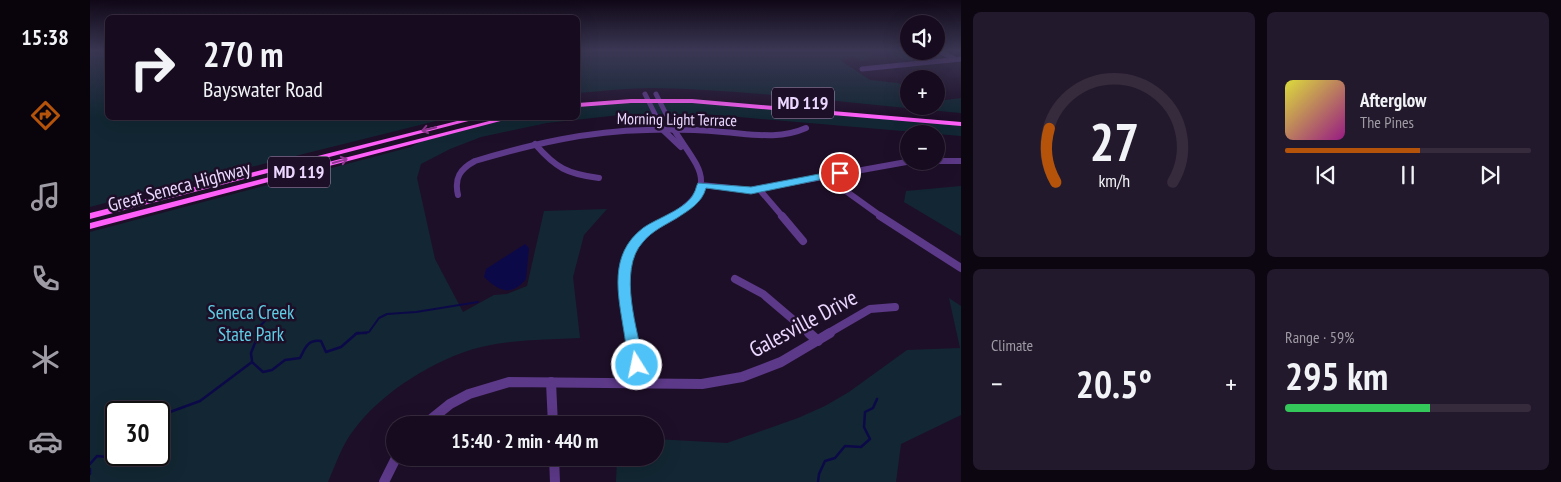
<!DOCTYPE html>
<meta charset="utf-8">
<style>
:root{--surface:#160b1f;--page:#23192c;--text:#f1f3f6;--muted:#9e9ba4;--line:#352b3d;--accent:#b45309}
body{margin:0;font-family:"PT Sans Narrow",sans-serif;background:var(--page);color:var(--text);height:100vh;display:flex;flex-direction:column;font-size:19px;white-space:nowrap}
*{box-sizing:border-box;margin:0}
p{font-size:16px;color:var(--muted)}
.icon{flex:none;width:28px;height:28px;fill:none;stroke:currentColor;stroke-width:2;stroke-linecap:round;stroke-linejoin:round}
.map{position:relative;flex:1;overflow:hidden}
.panel{display:flex;flex-direction:column;gap:12px;padding:12px;background:#0c0611;width:600px}
.panel>*{flex:none}
.hud{position:absolute;left:15px;top:15px;width:475px;height:105px;border-radius:8px;box-shadow:0 5px 20px #0002,0 0 0 1px var(--line);background:#160b1f;color:var(--text);overflow:hidden}
.tools{position:absolute;left:810px;top:15px;display:grid;gap:10px}
.tools a{display:grid;place-items:center;width:45px;height:45px;border-radius:50%;background:var(--surface);box-shadow:0 5px 20px #0002,0 0 0 1px var(--line);font-size:25px}
.speed{position:absolute;left:15px;top:401px;display:flex;gap:10px;font-size:25px;font-weight:700;text-align:center}
.speed>*{display:grid;place-content:center;width:65px;height:65px;border-radius:50%;background:var(--surface);box-shadow:0 5px 20px #0002,0 0 0 1px var(--line);line-height:1}
.speed .limit{border:2px solid #111;border-radius:8px;background:#fff;color:#111}
.pin{position:absolute;display:grid;place-items:center;width:42px;height:42px;color:#fff;margin:-21px;border:2px solid #fff;border-radius:50%;box-shadow:0 1px 5px #0007}
.me{position:absolute;width:55px;margin:-28px;rotate:350deg;stroke-linejoin:round;filter:drop-shadow(0 0 4px #0008)}
.turn{display:flex;align-items:center;gap:18px;height:105px;padding:0 15px;font-size:22px}
.turn .icon{width:65px;height:65px;stroke-width:2.5}
.turn b{display:block;font-size:35px;line-height:42px}
.big{font-size:38px;font-weight:700;line-height:1.1}
.panel .card{flex:1;display:flex;flex-direction:column;justify-content:center;gap:8px;min-width:0;padding:0 18px;border-radius:8px;background:var(--page)}
.panel .dial{align-items:center;gap:0}
.dial svg{height:130px;overflow:visible;fill:none;stroke:var(--line);stroke-width:7;stroke-linecap:round;text-anchor:middle}
.dial text{fill:var(--text);stroke:none}
.song{display:flex;align-items:center;gap:15px}
.cover{width:60px;height:60px;border-radius:8px;background:linear-gradient(135deg,hsl(60 70% 55%),hsl(310 70% 35%))}
.played{height:5px;border-radius:2px;background:linear-gradient(90deg,var(--accent) 55%,var(--line) 55%)}
.keys{display:flex;justify-content:space-around;direction:ltr}
.heat{display:flex;justify-content:space-between;align-items:center;font-size:28px;direction:ltr}
.charge{height:8px;border-radius:4px;background:linear-gradient(90deg,#34c759 59%,var(--line) 0)}
.panel .tiles{flex:1;display:grid;gap:12px;grid-template-columns:repeat(2,1fr)}
.trip{position:absolute;left:296px;top:416px;width:278px;height:50px;border-radius:25px;background:var(--surface);box-shadow:0 5px 20px #0002,0 0 0 1px var(--line);font-weight:700;line-height:50px;text-align:center}
main{display:flex;flex:1;min-height:0}
.tab-bar{display:flex;flex-direction:column;width:90px;justify-content:space-around;align-items:center;background:#09040c;color:var(--muted)}
.tab-bar .icon{width:35px;height:35px}
.tab-bar .active{color:var(--accent)}
.tab-bar b{font-size:22px;color:var(--text)}
.map>svg:first-child{display:block}
.green{fill:#122733;fill-rule:evenodd}
.water{fill:#0c0949}
.lines{fill:none;stroke-linecap:round;stroke-linejoin:round}
.stream-far1{stroke:#0c0949;stroke-width:2}
.stream{stroke:#0c0949;stroke-width:2.5}
.minor-far3{stroke:#5d3989;stroke-width:5}
.minor-far2{stroke:#5d3989;stroke-width:6}
.minor-far1{stroke:#5d3989;stroke-width:8}
.minor{stroke:#5d3989;stroke-width:10}
.major{fill:#ff5ff9;fill-rule:evenodd}
.oneway{stroke:#8e3791}
.route{fill:#4fc3f7;stroke:#337fa1}
.labels{text-anchor:middle;stroke-width:5;stroke-linejoin:round;paint-order:stroke}
.far-street-label{font-size:16px;fill:#ecd8ff;stroke:#1e0f29}
.shield{fill:#1e0f29;stroke:#ae9cbf;stroke-width:1}
.shield-label{font-size:18px;font-weight:bold;fill:#ecd8ff}
.street-label{font-size:19px;fill:#ecd8ff;stroke:#1e0f29}
.park-label{font-size:19px;fill:#5fcee4;stroke:#1e0f29}
.near-street-label{font-size:22px;fill:#ecd8ff;stroke:#1e0f29}
</style>
<main>
<nav class="tab-bar">
<b>15:38</b>
<svg class="icon active" aria-label="directions" viewBox="0 0 24 24"><path d="M12 3l9 9-9 9-9-9zM9 14v-3h6M13 9l2 2-2 2"/></svg>
<svg class="icon" aria-label="music" viewBox="0 0 24 24"><path d="M9 18V5l10-2v13"/><circle cx="6" cy="18" r="3"/><circle cx="16" cy="16" r="3"/></svg>
<svg class="icon" aria-label="phone" viewBox="0 0 24 24"><path d="M5 4h4l2 5-3 2q2 4 5 5l2-3 5 2v4C11 20 4 13 5 4z"/></svg>
<svg class="icon" aria-label="climate" viewBox="0 0 24 24"><path d="M12 3v18M4 7l16 10M4 17L20 7"/></svg>
<svg class="icon" aria-label="car" viewBox="0 0 24 24"><path d="M5 17H2v-5l4-1 3-4h7l3 4 3 1v5h-3M9 17h6M6 11h13"/><circle cx="7" cy="17" r="2"/><circle cx="17" cy="17" r="2"/></svg>
</nav>
<div class="map">
<svg width="871" height="482" viewBox="0 0 871 482">
<rect width="100%" height="100%" fill="#1e0f29"/>
<!-- green -->
<g class="green">
<path d="M0,50h17l1,68h340l-290,72v-1l-33,7 -1,2 -34,9z"/>
<path d="M488,50h287l7,5 -9,6 -10,-5 -13,4 30,20 28,3 11,5v18h27v-5l25,-3v15c-103,-8 -205,-23 -307,-25 -25,0 -52,3 -76,5z"/>
<path d="M791,50l40,1 8,7 -23,2z"/>
<path d="M580,100l291,23v13l-257,-22h-75l-82,9 -66,14 -31,12 -29,15 -4,14 18,81 28,53 31,-17 13,-1 20,-8 17,-75 63,-2 -23,26 -11,42 7,61c-33,2 -67,1 -99,9 -45,11 -101,46 -128,84 -11,14 -18,35 -25,51h-238v-250l321,-85 15,-8 83,-21h69v-12l24,-3zM26,412h43v43h-43z"/>
<path d="M871,186v50l-57,-34 2,-11z"/>
<path d="M859,298l12,8v109l-60,29 -5,38h-280l1,-24h38v-19l72,4 71,-25 27,-12 24,-14 58,-42 53,-2z"/>
</g>
<!-- water -->
<path class="water" d="M435,244l4,4 -3,31c-15,19 -28,11 -42,-2l2,-8z"/>
<g class="lines">
<!-- stream-far1 -->
<g class="stream-far1">
<path d="M169,334l-1,-6 8,-8"/>
<path d="M265,334l14,-2 10,-14 8,-4 29,-2 62,-10"/>
</g>
<!-- stream -->
<g class="stream">
<path d="M268,333h8"/>
<path d="M162,361l-1,-8 8,-20"/>
<path d="M69,416l41,-15 52,-39 11,10 9,-2 13,-10 15,-2c5,-10 8,-19 21,-17l5,11 15,-5 16,-14"/>
<path d="M0,464l7,-8 10,1 9,-7"/>
<path d="M0,469v5"/>
<path d="M728,482l1,-8 6,-13 10,-3 10,-12 16,1 9,-8 -6,-12 1,-15 8,-4 4,-9"/>
</g>
<!-- minor-far3 -->
<g class="minor-far3">
<path d="M847,50l18,9"/>
<path d="M772,69l99,-10"/>
<path d="M555,94l15,30"/>
<path d="M566,94l15,30"/>
</g>
<!-- minor-far2 -->
<g class="minor-far2">
<path d="M569,123l3,6 19,18"/>
<path d="M580,123c23,41 56,60 1,94"/>
<path d="M445,144c21,24 32,30 64,34"/>
<path d="M846,161h25"/>
<path d="M735,176l57,41"/>
<path d="M611,185l50,5 161,-29"/>
<path d="M669,189l24,28"/>
<path d="M368,195c-4,-17 2,-26 17,-34 57,-17 113,-30 172,-31 26,-1 51,0 76,2 29,2 56,8 83,-4"/>
</g>
<!-- minor-far1 -->
<g class="minor-far1">
<path d="M692,216l21,25"/>
<path d="M790,216l81,52"/>
<path d="M645,279l28,15 47,40"/>
<path d="M542,334c-6,-29 -18,-69 5,-94 10,-11 24,-17 36,-24"/>
<path d="M737,334l43,-25 25,-2"/>
</g>
<!-- minor -->
<g class="minor">
<path d="M542,333l9,51"/>
<path d="M719,333l9,8"/>
<path d="M461,382l2,43"/>
<path d="M334,425l26,-21 19,-10 40,-12 193,2 40,-7 39,-15 49,-29"/>
<path d="M464,458l1,24"/>
<path d="M294,482l12,-24"/>
</g>
<!-- major -->
<g class="major">
<path d="M541,99h61l269,23v4l-269,-23h-61l-53,4v-4z"/>
<path d="M379,118h11l-390,101v-6z"/>
<path d="M411,118h11l-422,111v-6z"/>
</g>
</g>
<!-- one-way arrows -->
<defs><path id="oneway-shaft" d="M-6 0H5M1.5-3L5.5 0L1.5 3" fill="none" stroke-width="1.6" stroke-linecap="round" stroke-linejoin="round" transform="scale(1.25)"/></defs>
<g class="oneway">
<use href="#oneway-shaft" transform="translate(339 129) rotate(166)"/>
<use href="#oneway-shaft" transform="translate(250 161) rotate(-15)"/>
</g>
<!-- sky -->
<linearGradient id="sky" x2="0" y2="1"><stop stop-color="#100817"/><stop offset="0.43" stop-color="#3b3754"/><stop offset="1" stop-color="#3b3754" stop-opacity="0"/></linearGradient>
<rect width="871" height="117" fill="url(#sky)"/>
<!-- route -->
<path class="route" d="M750,170l4,3 -1,2 -92,19 -45,-6c-4,15 -17,22 -29,30 -12,7 -25,13 -34,24 -26,28 -5,89 1,123l-2,4 -5,2 -5,-2c-5,-11 -6,-25 -8,-37 -6,-38 -16,-77 19,-104 14,-10 44,-19 51,-35 2,-3 2,-7 4,-10l53,4z"/>
<g class="labels">
<!-- far-street labels -->
<g class="far-street-label">
<text transform="translate(587 119) rotate(1)" y="6">Morning Light Terrace</text>
</g>
<!-- shield labels -->
<g class="shield">
<rect x="682" y="87.5" width="62" height="31" rx="4"/>
<rect x="178" y="156.5" width="62" height="31" rx="4"/>
</g>
<g class="shield-label">
<text x="713" y="109">MD 119</text>
<text x="209" y="178">MD 119</text>
</g>
<!-- street labels -->
<g class="street-label">
<text transform="translate(89 186) rotate(-15)" y="7">Great Seneca Highway</text>
</g>
<!-- park labels -->
<g class="park-label">
<text x="161" y="319">Seneca Creek<tspan x="161" dy="22">State Park</tspan></text>
</g>
<!-- near-street labels -->
<g class="near-street-label">
<text transform="translate(713 323) rotate(-28)" y="8">Galesville Drive</text>
</g>
</g>
</svg>
<div class="tools">
<a><svg class="icon" aria-label="sound" viewBox="0 0 24 24"><path d="M4 9h4l5-4v14l-5-4H4zM17 9q2 3 0 6"/></svg></a>
<a>+</a>
<a>−</a>
</div>
<div class="speed"><div class="limit">30</div></div>
<div class="pin" style="left:750px;top:173px;background:#d93025"><svg class="icon" aria-label="arrive" viewBox="0 0 24 24"><path d="M6 21V4h12l-3 4 3 4H6"/></svg></div>
<svg class="me" style="left:547px;top:365px" viewBox="-20 -20 40 40"><circle r="17" fill="#4fc3f7" stroke="#fff" stroke-width="3"/><path d="M0-11L8 9 0 5-8 9z" fill="#fff"/></svg>
<div class="trip">15:40 · 2 min · 440 m</div>
<div class="hud">
<div class="turn"><svg class="icon" aria-label="right" viewBox="0 0 24 24"><path d="M7 20v-9h11M14 6l5 5-5 5"/></svg><div><b>270 m</b>Bayswater Road</div></div>
</div>
</div>
<section class="panel">
<div class="tiles">
<div class="card dial"><svg viewBox="0 0 100 80">
<path d="M14 69A42 42 0 1 1 86 69"/>
<path d="M14 69A42 42 0 0 1 10 36" stroke="#b45309"/>
<text x="50" y="56" font-size="32" font-weight="700">27</text>
<text x="50" y="72" font-size="11">km/h</text>
</svg></div>
<div class="card">
<div class="song"><i class="cover"></i><div><b>Afterglow</b><p>The Pines</p></div></div>
<div class="played"></div>
<div class="keys"><svg class="icon" aria-label="previous" viewBox="0 0 24 24"><path d="M18 5L8 12l10 7zM5 5v14"/></svg><svg class="icon" aria-label="pause" viewBox="0 0 24 24"><path d="M8 5v14M16 5v14"/></svg><svg class="icon" aria-label="next" viewBox="0 0 24 24"><path d="M6 5l10 7-10 7zM19 5v14"/></svg></div>
</div>
<div class="card"><p>Climate</p>
<div class="heat"><a>−</a><b class="big">20.5°</b><a>+</a></div>
</div>
<div class="card"><p>Range · 59%</p><b class="big">295 km</b><div class="charge"></div></div>
</div>
</section>
</main>
